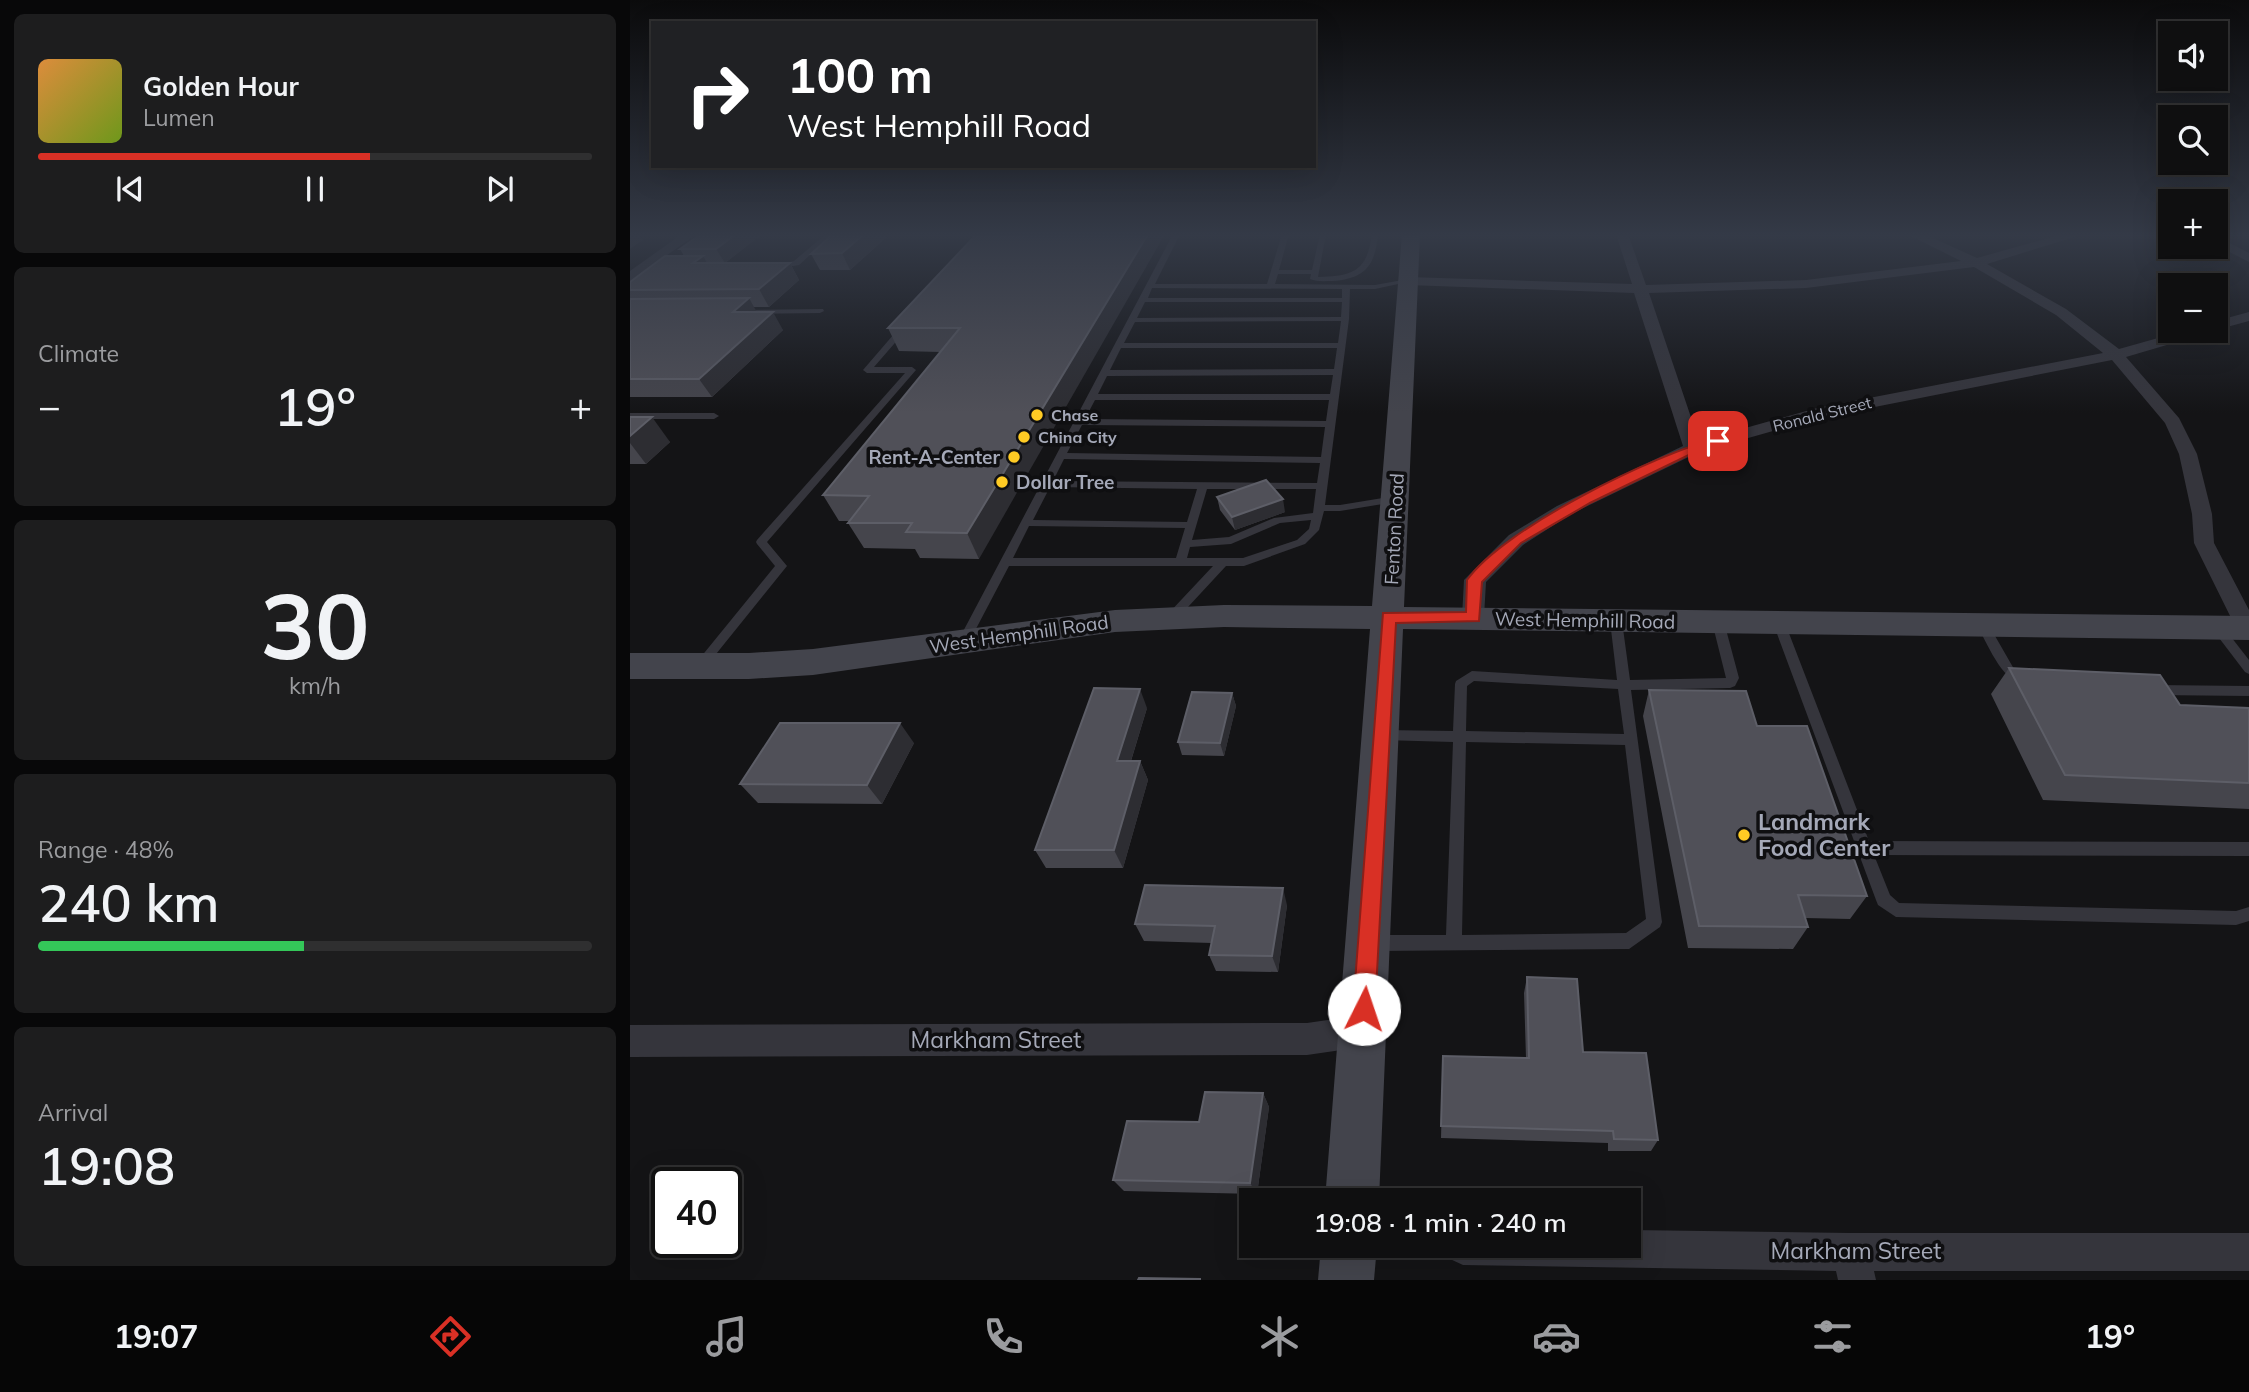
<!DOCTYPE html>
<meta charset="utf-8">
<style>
:root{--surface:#0f0f10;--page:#1d1d1e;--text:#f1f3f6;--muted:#9b9c9f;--line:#2f2f30;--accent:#d93025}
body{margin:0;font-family:Mulish,sans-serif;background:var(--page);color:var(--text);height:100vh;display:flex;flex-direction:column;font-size:26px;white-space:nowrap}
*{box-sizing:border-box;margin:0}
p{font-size:23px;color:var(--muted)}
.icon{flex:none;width:38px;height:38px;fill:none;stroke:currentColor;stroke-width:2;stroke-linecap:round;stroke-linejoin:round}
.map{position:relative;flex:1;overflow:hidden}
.panel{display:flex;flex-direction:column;gap:14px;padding:14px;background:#080809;width:630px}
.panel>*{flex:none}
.guide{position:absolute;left:21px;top:21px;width:665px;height:147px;border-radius:0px;box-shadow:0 7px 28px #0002,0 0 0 2px var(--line);background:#202124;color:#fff;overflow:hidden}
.buttons{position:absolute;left:1528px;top:21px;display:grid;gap:14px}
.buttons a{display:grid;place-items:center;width:70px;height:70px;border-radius:0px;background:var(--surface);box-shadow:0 7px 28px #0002,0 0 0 2px var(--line);font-size:35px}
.speed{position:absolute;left:21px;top:1167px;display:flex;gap:14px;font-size:35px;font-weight:700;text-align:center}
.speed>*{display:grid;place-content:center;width:91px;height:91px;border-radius:50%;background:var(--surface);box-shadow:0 7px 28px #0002,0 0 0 2px var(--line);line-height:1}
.speed .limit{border:4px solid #111;border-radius:10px;background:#fff;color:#111}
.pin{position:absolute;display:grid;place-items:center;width:60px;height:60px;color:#fff;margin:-30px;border-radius:14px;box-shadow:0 4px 10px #0006}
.me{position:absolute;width:77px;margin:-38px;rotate:4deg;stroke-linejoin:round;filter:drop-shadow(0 0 5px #0008)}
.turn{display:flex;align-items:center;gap:24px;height:147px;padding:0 21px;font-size:32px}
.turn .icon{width:91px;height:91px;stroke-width:2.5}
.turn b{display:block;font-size:49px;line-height:60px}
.big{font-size:52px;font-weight:600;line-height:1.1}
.panel .card{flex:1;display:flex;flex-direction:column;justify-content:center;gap:10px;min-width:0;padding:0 24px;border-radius:10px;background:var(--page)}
.panel .dial{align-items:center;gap:0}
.dial b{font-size:91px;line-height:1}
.song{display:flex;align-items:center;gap:21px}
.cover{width:84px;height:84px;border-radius:10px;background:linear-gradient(135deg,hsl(30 70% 55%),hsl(80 70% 35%))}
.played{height:7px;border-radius:4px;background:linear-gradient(90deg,var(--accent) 60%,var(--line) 60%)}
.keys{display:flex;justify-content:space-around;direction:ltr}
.heat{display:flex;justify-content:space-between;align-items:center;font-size:38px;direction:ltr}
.charge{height:10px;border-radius:5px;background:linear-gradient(90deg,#34c759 48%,var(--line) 0)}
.trip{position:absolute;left:609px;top:1188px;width:402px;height:70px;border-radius:0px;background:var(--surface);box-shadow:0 7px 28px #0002,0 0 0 2px var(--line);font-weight:600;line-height:70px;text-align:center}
.dock{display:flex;height:112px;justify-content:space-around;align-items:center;background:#060606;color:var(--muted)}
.dock .icon{width:49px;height:49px}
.dock .on{color:var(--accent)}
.dock b{font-size:32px;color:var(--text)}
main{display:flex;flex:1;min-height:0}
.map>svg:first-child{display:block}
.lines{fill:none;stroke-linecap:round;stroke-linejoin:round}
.lane{fill:#35353c;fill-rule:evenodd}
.street{fill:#35353c;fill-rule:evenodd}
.secondary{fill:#43444c;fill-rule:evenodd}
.wall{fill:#45454c}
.shaded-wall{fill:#2d2d32}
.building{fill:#505058;stroke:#5d5e67;stroke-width:2}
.route{fill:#d93025;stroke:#8d1f18;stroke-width:2}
.poi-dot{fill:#ffcb24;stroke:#0f0f11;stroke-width:2.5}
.labels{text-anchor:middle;stroke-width:7;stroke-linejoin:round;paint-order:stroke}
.far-street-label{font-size:16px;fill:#a5a9b8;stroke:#0f0f11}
.far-poi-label{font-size:16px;font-weight:bold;fill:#a5a9b8;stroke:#0f0f11;text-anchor:start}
.poi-label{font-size:19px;font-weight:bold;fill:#a5a9b8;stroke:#0f0f11;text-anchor:end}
.street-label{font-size:19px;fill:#a5a9b8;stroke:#0f0f11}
.near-poi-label{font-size:23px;font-weight:bold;fill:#a5a9b8;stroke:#0f0f11;text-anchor:start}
.near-street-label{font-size:23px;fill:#a5a9b8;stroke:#0f0f11}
</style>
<main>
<section class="panel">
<div class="card">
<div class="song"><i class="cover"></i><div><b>Golden Hour</b><p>Lumen</p></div></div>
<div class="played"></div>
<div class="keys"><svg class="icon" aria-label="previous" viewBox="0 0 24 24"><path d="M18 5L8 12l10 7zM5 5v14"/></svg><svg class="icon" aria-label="pause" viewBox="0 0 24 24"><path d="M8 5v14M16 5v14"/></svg><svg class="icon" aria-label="next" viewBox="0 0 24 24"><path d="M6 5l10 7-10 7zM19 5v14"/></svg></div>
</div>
<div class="card"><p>Climate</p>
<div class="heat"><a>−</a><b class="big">19°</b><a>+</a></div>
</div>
<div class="card dial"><b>30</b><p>km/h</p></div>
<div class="card"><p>Range · 48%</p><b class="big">240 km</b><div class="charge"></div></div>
<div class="card"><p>Arrival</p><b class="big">19:08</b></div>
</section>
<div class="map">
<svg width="1619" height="1280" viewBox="0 0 1619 1280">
<rect width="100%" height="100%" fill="#141416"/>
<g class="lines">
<!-- lane -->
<g class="lane">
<path d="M196,234h7l-34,31 -23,4 -4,-2 22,-6z"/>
<path d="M543,234h7l-25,50h112l15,-50h7l-10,36h33l8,-36h6l-8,43c36,-1 49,-6 54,-43h6c-3,32 -13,45 -46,47 -7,0 -15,1 -22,-2l1,-5h-33l-3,10 100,1 33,-6 4,2 -37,8h-25l-1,30 -24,186h15l55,-9 5,3 -5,3 -55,9h-16l-5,19 -14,14 -61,22h-18l-51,55h-8l-2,-3 2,-3 46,-49h-204l-41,78h-8l-2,-3zM522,288l190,1v9h-194zM515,302h197l-1,15 -204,1zM711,321l-3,22h-214l11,-21zM491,348h216l-3,21 -224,1zM703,375l-3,19h-232l9,-18zM465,400h234l-3,21 -241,-2zM452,425l243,2 -4,30 -254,-4zM434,459l256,4 -3,20 -264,-2zM420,487l147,2 -10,33 -154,-2zM577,489h109l-3,24 -39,5 -45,19 -37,3zM681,520l-2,9 -12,11 -54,18h-56l3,-11 41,-3 49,-21zM399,526l156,2 -9,30h-163z"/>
<path d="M193,309l1,2 -4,2 -80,1 -4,-2 4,-2z"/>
<path d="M270,327l7,2 -33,38h38l4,3 -149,172 20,24 -83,103h-8l-2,-3 2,-3 79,-97 -18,-22 -1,-2 1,-2 148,-167h-38l-4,-3z"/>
<path d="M0,413h84l5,3 -5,3h-84z"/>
<path d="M986,617l6,4 8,59 96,-2 -14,-56 6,-4 6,4 15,56 -4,8 -5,2 -99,2 31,232 -2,5 -31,22 -253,2 -6,-2 -2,-6 2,-6 6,-2h70l7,-193 -71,-2 -5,-1 -2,-4 2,-4 5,-1 71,1 2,-47 1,-3 16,-10 145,9 -7,-59zM844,681l144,8 6,45 -158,-3 1,-45zM836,742l159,3 21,174 -20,14 -164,2z"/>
<path d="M1149,619l6,4 84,218 380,1v14l-375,-1 16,40 9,8 337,8 13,-4v14l-13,4 -340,-8 -18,-12 -2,-5 -103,-277z"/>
<path d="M1353,621l4,1 27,47 11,10 -1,3c-20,4 -38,-41 -47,-57z"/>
<path d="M1587,623l4,1 28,36v14l-4,-2 -32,-42 -2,-3z"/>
<path d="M1525,685l94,1v10l-94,-1 -5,-2 -1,-3 1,-3z"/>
</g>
<!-- street -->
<g class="street">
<path d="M52,234h15l-67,47v-10z"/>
<path d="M986,234h12l18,51 160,-5 155,-19 -54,-27h17l53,24 86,-24h21l-97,30 79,45 53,40 64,-18h23l-2,3 -78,23 53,61 18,36 15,60 2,29 35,67v25l-10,-1 -45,-91 -2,-29 -13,-60 -14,-31 -53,-63 -293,58 -120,34 -128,62 -48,31 -37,37 -2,35 -3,6 -8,2 -8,-2 -3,-6 2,-37 45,-45 48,-29 126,-60 -49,-153 -226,-8 -7,-4 7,-4 224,7zM1344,267l82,48 47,38 -286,55 -118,33 -50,-148 157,-5z"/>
<path d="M1586,236l33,17v9l-33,-17z"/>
<path d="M1619,312v9l-33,9v-9z"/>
<path d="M732,1015l11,5 5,11 -5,11 -11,5 -55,8 -677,2v-32l677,-2z"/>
<path d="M999,1230l221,3h399v38h-375l2,9h-38l-2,-9 -373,-6 -13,-6 -6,-13h185z"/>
</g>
<!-- secondary -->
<g class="secondary">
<path d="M772,234h18l-16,373 845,9v24l-846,-11 -24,571h-54l45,-571 -146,-2 -109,5 -302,43 -64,4h-119v-26h119l64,-4 302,-39 109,-5 148,1z"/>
<path d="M691,1246h56l-3,34h-56z"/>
</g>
</g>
<!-- wall -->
<g class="wall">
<path d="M132,234l-37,29h65l9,17 -30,27h-16l3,5 27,18 -71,67h-82v-115l54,-26 -4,-7z"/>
<path d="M203,234h57l-40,36h-30l-9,-16z"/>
<path d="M344,237l5,322 -59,-1 -5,-9 -51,-1 -16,-25 2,-2h-11l-16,-26 118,-143 -42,-1 -11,-23z"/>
<path d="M0,417l40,25 -24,22h-16z"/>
<path d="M587,497l68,15 -50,18 -15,-20z"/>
<path d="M1379,668l171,37 69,3v101l-206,-9 -52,-106z"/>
<path d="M1019,690l108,36 110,170 -17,23 -45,-1 3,9 -15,22 -105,-1 -45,-232z"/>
<path d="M602,693l4,13 -12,50 -42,-1 -4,-13z"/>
<path d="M517,708l-16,53h9l8,19 -25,88h-77l-11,-18z"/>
<path d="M284,743l-32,61 -124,-1 -18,-19z"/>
<path d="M657,905l-9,67 -62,-1 -7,-16 3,-12 -68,-2 -9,-17z"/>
<path d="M897,977l56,75 75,88 -7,11h-43v-8l-167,-5 2,-82 83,2 -2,-65z"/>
<path d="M633,1093l6,14 -12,87 -133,-3 -11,-11z"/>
</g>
<!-- shaded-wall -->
<g class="shaded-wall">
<path d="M0,234h9l4,6 -13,9z"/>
<path d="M106,234h26l-37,29 -9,-14z"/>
<path d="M234,234h26l-40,36 -8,-17z"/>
<path d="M518,234h17l-186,325 -12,-26z"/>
<path d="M73,256l10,17 -20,-10z"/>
<path d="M160,263l9,17 -30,27 -10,-18z"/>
<path d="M119,298l10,18 -26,-4z"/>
<path d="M143,312l10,18 -71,67 -13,-18z"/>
<path d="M22,417l18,25 -24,22 -16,-21v-7z"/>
<path d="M653,499l2,13 -50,18 -3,-13z"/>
<path d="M510,689l7,19 -22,72 -8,-19z"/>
<path d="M602,693l4,13 -12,50 -4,-13z"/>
<path d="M270,723l14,20 -32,61 -15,-19z"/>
<path d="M510,761l8,19 -25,88 -9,-18z"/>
<path d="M653,888l4,17 -9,67 -6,-16z"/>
<path d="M633,1093l6,14 -12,87 -7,-11z"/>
</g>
<!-- building -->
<g class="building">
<path d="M71,234h35l-20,15h-36z"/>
<path d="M203,234h31l-22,19 -31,1z"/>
<path d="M397,234h121l-181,299 -61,-1 6,-9h-64l21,-27 -46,-1 137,-167h-72l86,-91h50z"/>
<path d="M35,256h38l-10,7h97l-31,26 -129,1v-8z"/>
<path d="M119,298l-16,14h40l-74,67h-69v-80z"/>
<path d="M0,417h22l-22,19z"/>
<path d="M636,480l17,19 -51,18 -15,-20z"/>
<path d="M1379,668l151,7 20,30 69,3v75l-184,-8z"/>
<path d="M464,688l46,1 -23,72h23l-26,89h-79z"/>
<path d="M1019,690l97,1 11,35h50l60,170 -69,-1 10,32 -109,-1z"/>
<path d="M562,692l40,1 -12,50 -42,-1z"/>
<path d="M150,723h120l-33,62 -127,-1z"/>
<path d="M515,885l138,3 -11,68 -63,-1 6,-29 -80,-2z"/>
<path d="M897,977l50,2 6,73 63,1 12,87 -44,-1 -1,-8 -172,-5 2,-70 86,2z"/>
<path d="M575,1092l58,1 -13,90 -137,-3 14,-59 72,1z"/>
<path d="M509,1278l62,1 -63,1z"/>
</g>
<!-- sky -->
<linearGradient id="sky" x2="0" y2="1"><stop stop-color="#0b0b0c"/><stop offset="0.57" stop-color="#343a47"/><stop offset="1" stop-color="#343a47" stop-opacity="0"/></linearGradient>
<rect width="1619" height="413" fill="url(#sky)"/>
<!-- route -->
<path class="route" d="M1088,438l4,1v5l-25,7 -107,52 -69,40 -39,39 -3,39 -83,2 -21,386 -3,8 -8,3 -8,-3 -3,-8 30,-396 83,-1 1,-32c37,-52 188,-126 251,-142z"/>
<!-- markers -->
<g class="poi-dot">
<circle cx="407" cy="415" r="7"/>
<circle cx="394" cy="437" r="7"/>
<circle cx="384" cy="457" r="7"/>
<circle cx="372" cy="482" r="7"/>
<circle cx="1114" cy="835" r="7"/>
</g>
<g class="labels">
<!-- far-street labels -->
<g class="far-street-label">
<text transform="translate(1192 414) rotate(-14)" y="6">Ronald Street</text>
</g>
<!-- far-poi labels -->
<g class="far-poi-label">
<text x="421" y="421">Chase</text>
<text x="408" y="443">China City</text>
</g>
<!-- poi labels -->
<g class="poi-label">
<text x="370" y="464">Rent-A-Center</text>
<text x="386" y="489" text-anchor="start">Dollar Tree</text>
</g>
<!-- street labels -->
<g class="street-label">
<text transform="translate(764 529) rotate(-87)" y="7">Fenton Road</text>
<text transform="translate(955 620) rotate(1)" y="7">West Hemphill Road</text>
<text transform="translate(389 634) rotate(-8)" y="7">West Hemphill Road</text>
</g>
<!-- near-poi labels -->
<g class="near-poi-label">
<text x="1128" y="830">Landmark<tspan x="1128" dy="26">Food Center</tspan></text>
</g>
<!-- near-street labels -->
<g class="near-street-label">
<text x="366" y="1048">Markham Street</text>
<text x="1226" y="1259">Markham Street</text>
</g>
</g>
</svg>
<div class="buttons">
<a><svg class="icon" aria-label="sound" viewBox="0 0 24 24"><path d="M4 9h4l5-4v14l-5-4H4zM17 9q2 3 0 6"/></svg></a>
<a><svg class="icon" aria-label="search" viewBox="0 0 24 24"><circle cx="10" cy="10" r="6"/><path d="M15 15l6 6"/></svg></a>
<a>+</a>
<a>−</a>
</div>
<div class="speed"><div class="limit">40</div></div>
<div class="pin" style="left:1088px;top:441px;background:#d93025"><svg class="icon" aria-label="arrive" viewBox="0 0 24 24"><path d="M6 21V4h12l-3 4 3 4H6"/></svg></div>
<svg class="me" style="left:734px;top:1009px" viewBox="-20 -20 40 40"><circle r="19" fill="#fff"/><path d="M0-13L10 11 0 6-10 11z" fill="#d93025"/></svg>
<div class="trip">19:08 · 1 min · 240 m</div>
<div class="guide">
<div class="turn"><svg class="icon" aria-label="right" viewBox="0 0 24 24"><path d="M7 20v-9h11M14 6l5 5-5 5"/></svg><div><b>100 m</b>West Hemphill Road</div></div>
</div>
</div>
</main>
<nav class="dock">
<b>19:07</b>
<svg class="icon on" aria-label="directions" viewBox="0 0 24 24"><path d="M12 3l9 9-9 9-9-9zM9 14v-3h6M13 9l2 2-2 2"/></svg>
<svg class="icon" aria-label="music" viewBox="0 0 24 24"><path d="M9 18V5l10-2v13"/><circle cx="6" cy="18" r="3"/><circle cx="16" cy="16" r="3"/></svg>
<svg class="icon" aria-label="phone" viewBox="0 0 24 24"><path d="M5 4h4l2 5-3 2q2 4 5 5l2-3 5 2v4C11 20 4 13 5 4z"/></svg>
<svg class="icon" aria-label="climate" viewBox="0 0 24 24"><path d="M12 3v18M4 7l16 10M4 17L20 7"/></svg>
<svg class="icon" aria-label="car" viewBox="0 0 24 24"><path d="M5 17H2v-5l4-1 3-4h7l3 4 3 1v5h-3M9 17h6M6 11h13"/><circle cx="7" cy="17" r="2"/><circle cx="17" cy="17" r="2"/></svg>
<svg class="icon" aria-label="filters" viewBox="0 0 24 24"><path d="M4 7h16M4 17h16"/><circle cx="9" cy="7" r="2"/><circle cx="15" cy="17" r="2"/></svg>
<b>19°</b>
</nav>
